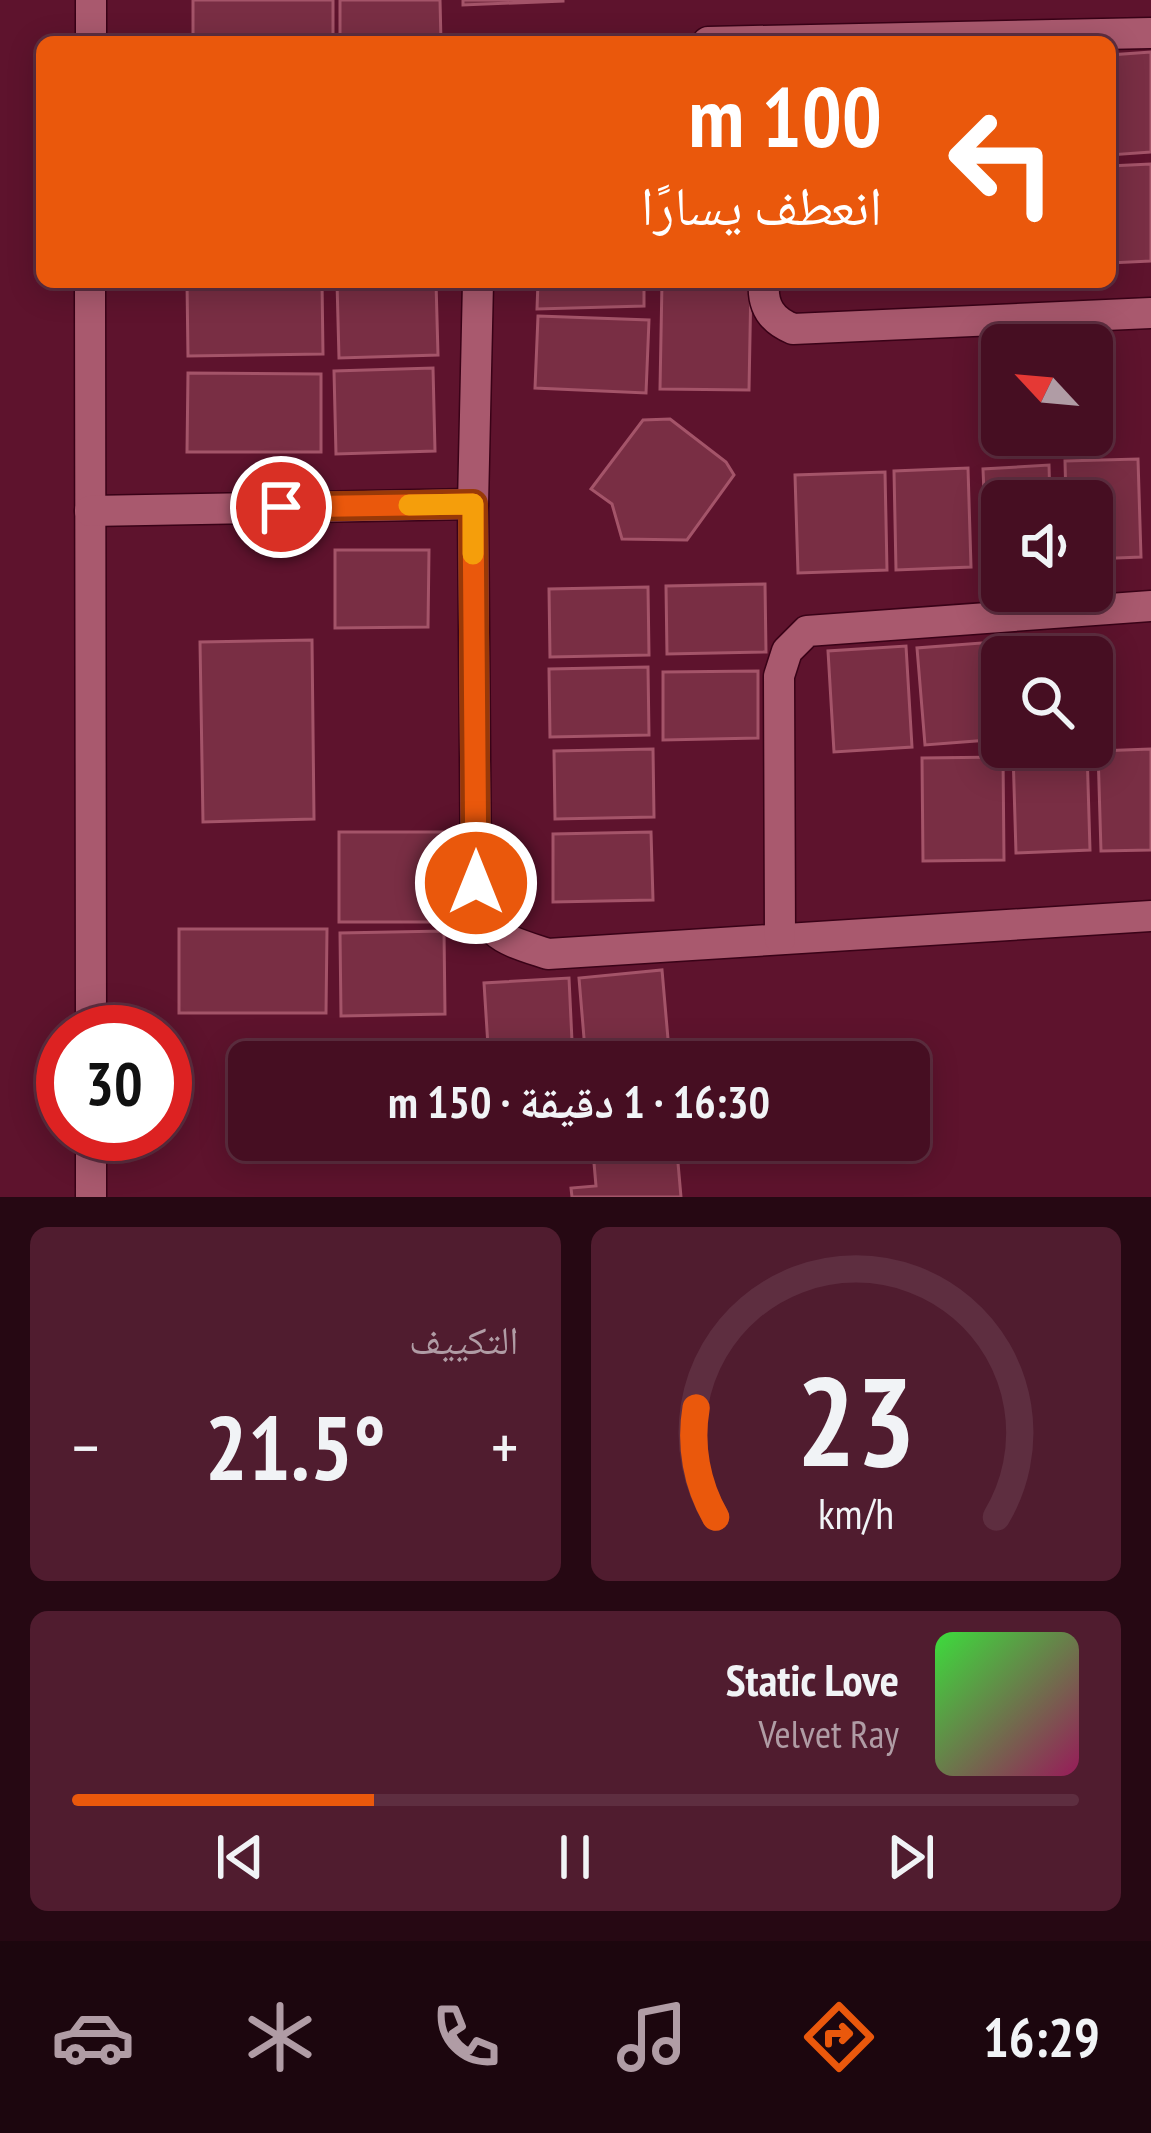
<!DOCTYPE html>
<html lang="ar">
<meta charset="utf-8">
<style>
:root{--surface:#460e22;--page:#501c2f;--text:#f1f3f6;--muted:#b09ca5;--line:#5e2e40;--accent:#ea580c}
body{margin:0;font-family:"PT Sans Narrow","Noto Naskh Arabic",sans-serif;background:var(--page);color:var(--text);direction:rtl;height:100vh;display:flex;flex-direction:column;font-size:45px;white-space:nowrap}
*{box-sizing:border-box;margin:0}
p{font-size:39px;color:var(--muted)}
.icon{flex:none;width:66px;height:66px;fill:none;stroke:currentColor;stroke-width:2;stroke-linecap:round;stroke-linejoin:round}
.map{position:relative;height:1197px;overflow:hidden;direction:ltr}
.drawer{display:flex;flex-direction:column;gap:30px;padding:30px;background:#260813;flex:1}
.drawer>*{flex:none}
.top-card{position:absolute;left:36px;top:36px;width:1080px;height:252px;border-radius:18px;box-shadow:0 6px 30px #0003,0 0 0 3px var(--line);direction:rtl;background:#ea580c;color:#fff;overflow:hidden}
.needle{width:78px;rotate:296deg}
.controls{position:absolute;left:981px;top:324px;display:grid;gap:24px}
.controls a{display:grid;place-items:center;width:132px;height:132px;border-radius:18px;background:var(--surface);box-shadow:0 6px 30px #0003,0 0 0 3px var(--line);font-size:60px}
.speed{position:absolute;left:36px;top:1005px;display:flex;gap:24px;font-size:60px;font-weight:700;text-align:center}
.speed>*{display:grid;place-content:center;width:156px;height:156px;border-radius:50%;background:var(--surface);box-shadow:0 6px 30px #0003,0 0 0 3px var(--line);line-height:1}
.speed .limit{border:18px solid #d22;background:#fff;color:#111}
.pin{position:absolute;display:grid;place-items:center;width:102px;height:102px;color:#fff;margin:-51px;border:6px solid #fff;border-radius:50%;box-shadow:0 3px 12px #0007}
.me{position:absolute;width:132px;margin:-66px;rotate:0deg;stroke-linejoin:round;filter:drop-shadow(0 0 9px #0008)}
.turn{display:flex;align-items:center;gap:42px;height:252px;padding:0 36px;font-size:54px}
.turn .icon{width:156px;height:156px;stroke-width:2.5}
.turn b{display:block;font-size:84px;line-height:102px}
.big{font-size:90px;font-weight:700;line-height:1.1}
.drawer .widget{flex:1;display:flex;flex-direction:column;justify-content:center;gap:18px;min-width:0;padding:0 42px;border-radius:18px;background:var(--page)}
.drawer .dial{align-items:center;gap:0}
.dial svg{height:312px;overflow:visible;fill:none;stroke:var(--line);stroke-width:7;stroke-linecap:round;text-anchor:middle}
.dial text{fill:var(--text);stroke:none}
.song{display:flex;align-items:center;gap:36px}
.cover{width:144px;height:144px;border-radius:18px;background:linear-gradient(135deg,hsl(120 70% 55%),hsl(330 70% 35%))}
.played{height:12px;border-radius:6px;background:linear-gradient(90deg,var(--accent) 30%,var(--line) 30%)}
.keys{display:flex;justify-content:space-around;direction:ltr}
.heat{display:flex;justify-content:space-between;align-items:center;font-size:66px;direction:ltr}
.drawer .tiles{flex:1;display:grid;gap:30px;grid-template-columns:1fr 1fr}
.widget:last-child{grid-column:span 2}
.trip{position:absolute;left:228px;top:1041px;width:702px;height:120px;border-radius:18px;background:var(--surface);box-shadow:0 6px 30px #0003,0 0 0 3px var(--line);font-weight:700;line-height:120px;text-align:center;direction:rtl}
.menu{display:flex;height:192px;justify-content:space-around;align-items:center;background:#1c060e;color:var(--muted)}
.menu .icon{width:84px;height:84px}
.menu .current{color:var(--accent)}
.menu b{font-size:54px;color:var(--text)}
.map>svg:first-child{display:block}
.building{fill:#792e44;stroke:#a45469;stroke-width:3}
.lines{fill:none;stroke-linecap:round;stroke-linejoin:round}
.minor-casing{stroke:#390217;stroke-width:33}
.minor{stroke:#a9596e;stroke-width:30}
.route-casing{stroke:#983908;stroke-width:30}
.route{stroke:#ea580c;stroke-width:21}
.slow{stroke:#f59e0b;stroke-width:21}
</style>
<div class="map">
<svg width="1151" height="1197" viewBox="0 0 1151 1197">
<rect width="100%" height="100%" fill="#5e132d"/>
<!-- building -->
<g class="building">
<rect x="193" y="0" width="140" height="42"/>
<path d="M340,0h100l1,42h-101z"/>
<path d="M463,0h100v1l-100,4z"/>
<path d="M1151,52v100l-41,3v-100z"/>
<path d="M1151,164v97l-41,2v-97z"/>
<path d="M187,282h135l1,72 -135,2z"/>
<path d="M337,282h99l2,73 -99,3z"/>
<path d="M538,282h106v24l-107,3z"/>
<path d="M662,282h89l-2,108 -89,-1z"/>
<path d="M538,316l111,4 -3,73 -111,-5z"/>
<path d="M433,368l2,83 -99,3 -2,-83z"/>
<path d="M188,373l133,1v78h-134z"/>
<path d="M670,419l56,43 8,13 -47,65 -65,-1 -10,-35 -21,-15 52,-69z"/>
<path d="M1138,459l3,98 -49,2v-58h-26l-1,-40z"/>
<path d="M1049,465l1,36h-48v64l-15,1 -4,-97z"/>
<path d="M968,468l3,99 -75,3 -2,-99z"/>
<path d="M885,472l2,98 -89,3 -3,-98z"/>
<path d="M335,550h94l-1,77 -93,1z"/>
<path d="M765,584l1,68 -99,2 -1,-68z"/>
<path d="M648,587l1,68 -99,2 -1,-68z"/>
<path d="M312,640l2,179 -111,3 -3,-180z"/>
<path d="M994,642l7,97 -76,6 -8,-97z"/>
<path d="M1085,642l1,15h-82l-1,-10z"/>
<path d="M906,646l6,101 -78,5 -6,-101z"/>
<path d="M648,667l1,68 -99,2 -1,-68z"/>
<path d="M758,671v67l-95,2v-68z"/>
<path d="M653,749l1,68 -99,2 -1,-68z"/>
<path d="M1151,749v101l-50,1 -3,-100z"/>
<path d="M1087,750l3,100 -74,3 -3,-101z"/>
<path d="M1003,757l1,103 -81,1 -1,-103z"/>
<rect x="339" y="832" width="108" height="90"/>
<path d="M651,832l2,68 -100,2v-68z"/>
<path d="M179,929h148l-1,84h-147z"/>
<path d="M444,931l1,83 -104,2 -1,-83z"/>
<path d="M662,970l8,92h-84l-7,-84z"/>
<path d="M569,978l4,84h-84l-5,-79z"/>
<path d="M592,1140h84l5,57h-109l-1,-9 25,-2z"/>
</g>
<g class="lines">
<defs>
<g id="minor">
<path d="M91,42v-42"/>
<path d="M708,42l443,-9"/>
<path d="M90,282l1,750"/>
<path d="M478,282l-5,222 3,379c7,53 26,56 72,71l603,-38"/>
<path d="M764,282c-2,24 7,38 29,47l358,-16"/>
<path d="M90,511l383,-7"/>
<path d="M780,939l-1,-263 8,-25 20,-20 344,-25"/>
<path d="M91,1134v63"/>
</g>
</defs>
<!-- minor casing -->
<use href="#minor" class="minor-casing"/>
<!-- minor -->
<use href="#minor" class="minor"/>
</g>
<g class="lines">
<defs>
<path id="route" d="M281,507l192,-3 3,379"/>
</defs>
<!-- route casing -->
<use href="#route" class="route-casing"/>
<!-- route -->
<use href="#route" class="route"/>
<!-- slow -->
<path class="slow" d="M409,505l64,-1v50"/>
</g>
</svg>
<div class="controls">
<a><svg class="needle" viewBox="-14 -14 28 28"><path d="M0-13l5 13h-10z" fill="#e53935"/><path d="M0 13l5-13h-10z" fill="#b09ca5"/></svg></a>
<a><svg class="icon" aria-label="sound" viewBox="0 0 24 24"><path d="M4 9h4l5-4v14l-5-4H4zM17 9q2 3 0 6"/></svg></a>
<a><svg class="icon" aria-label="search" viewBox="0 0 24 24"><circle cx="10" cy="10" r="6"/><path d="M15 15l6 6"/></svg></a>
</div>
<div class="speed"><div class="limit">30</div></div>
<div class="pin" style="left:281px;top:507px;background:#d93025"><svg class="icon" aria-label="arrive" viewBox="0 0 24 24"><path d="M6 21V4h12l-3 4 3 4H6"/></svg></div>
<svg class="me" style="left:476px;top:883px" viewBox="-20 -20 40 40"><circle r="17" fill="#ea580c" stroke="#fff" stroke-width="3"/><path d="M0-11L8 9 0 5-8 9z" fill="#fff"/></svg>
<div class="trip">16:30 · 1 دقيقة · 150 m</div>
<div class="top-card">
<div class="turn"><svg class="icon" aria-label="left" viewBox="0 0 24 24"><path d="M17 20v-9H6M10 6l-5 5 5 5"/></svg><div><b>100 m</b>انعطف يسارًا</div></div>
</div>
</div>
<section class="drawer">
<div class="tiles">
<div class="widget dial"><svg viewBox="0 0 100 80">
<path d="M14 69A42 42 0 1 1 86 69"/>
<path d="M14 69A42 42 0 0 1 9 41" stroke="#ea580c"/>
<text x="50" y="56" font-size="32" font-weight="700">23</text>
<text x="50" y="72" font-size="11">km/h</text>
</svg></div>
<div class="widget"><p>التكييف</p>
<div class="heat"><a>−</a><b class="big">21.5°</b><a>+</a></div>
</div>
<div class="widget">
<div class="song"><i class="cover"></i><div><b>Static Love</b><p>Velvet Ray</p></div></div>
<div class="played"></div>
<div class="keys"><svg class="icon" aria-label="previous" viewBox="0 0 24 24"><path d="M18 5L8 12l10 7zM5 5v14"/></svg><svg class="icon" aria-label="pause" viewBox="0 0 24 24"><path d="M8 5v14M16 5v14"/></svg><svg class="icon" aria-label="next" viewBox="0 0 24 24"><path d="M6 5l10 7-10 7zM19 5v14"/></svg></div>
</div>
</div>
</section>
<nav class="menu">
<b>16:29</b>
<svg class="icon current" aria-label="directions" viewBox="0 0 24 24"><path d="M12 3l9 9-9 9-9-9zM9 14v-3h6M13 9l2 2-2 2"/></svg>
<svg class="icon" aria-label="music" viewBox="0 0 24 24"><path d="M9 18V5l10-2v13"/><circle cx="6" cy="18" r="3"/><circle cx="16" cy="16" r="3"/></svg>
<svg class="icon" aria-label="phone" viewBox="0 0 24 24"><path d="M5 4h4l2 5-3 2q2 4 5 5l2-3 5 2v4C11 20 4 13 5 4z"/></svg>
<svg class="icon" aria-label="climate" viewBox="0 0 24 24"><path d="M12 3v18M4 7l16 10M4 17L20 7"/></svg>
<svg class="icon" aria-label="car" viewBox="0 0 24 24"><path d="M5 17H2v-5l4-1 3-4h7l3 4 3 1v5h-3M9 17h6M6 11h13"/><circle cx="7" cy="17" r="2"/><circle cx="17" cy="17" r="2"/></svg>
</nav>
